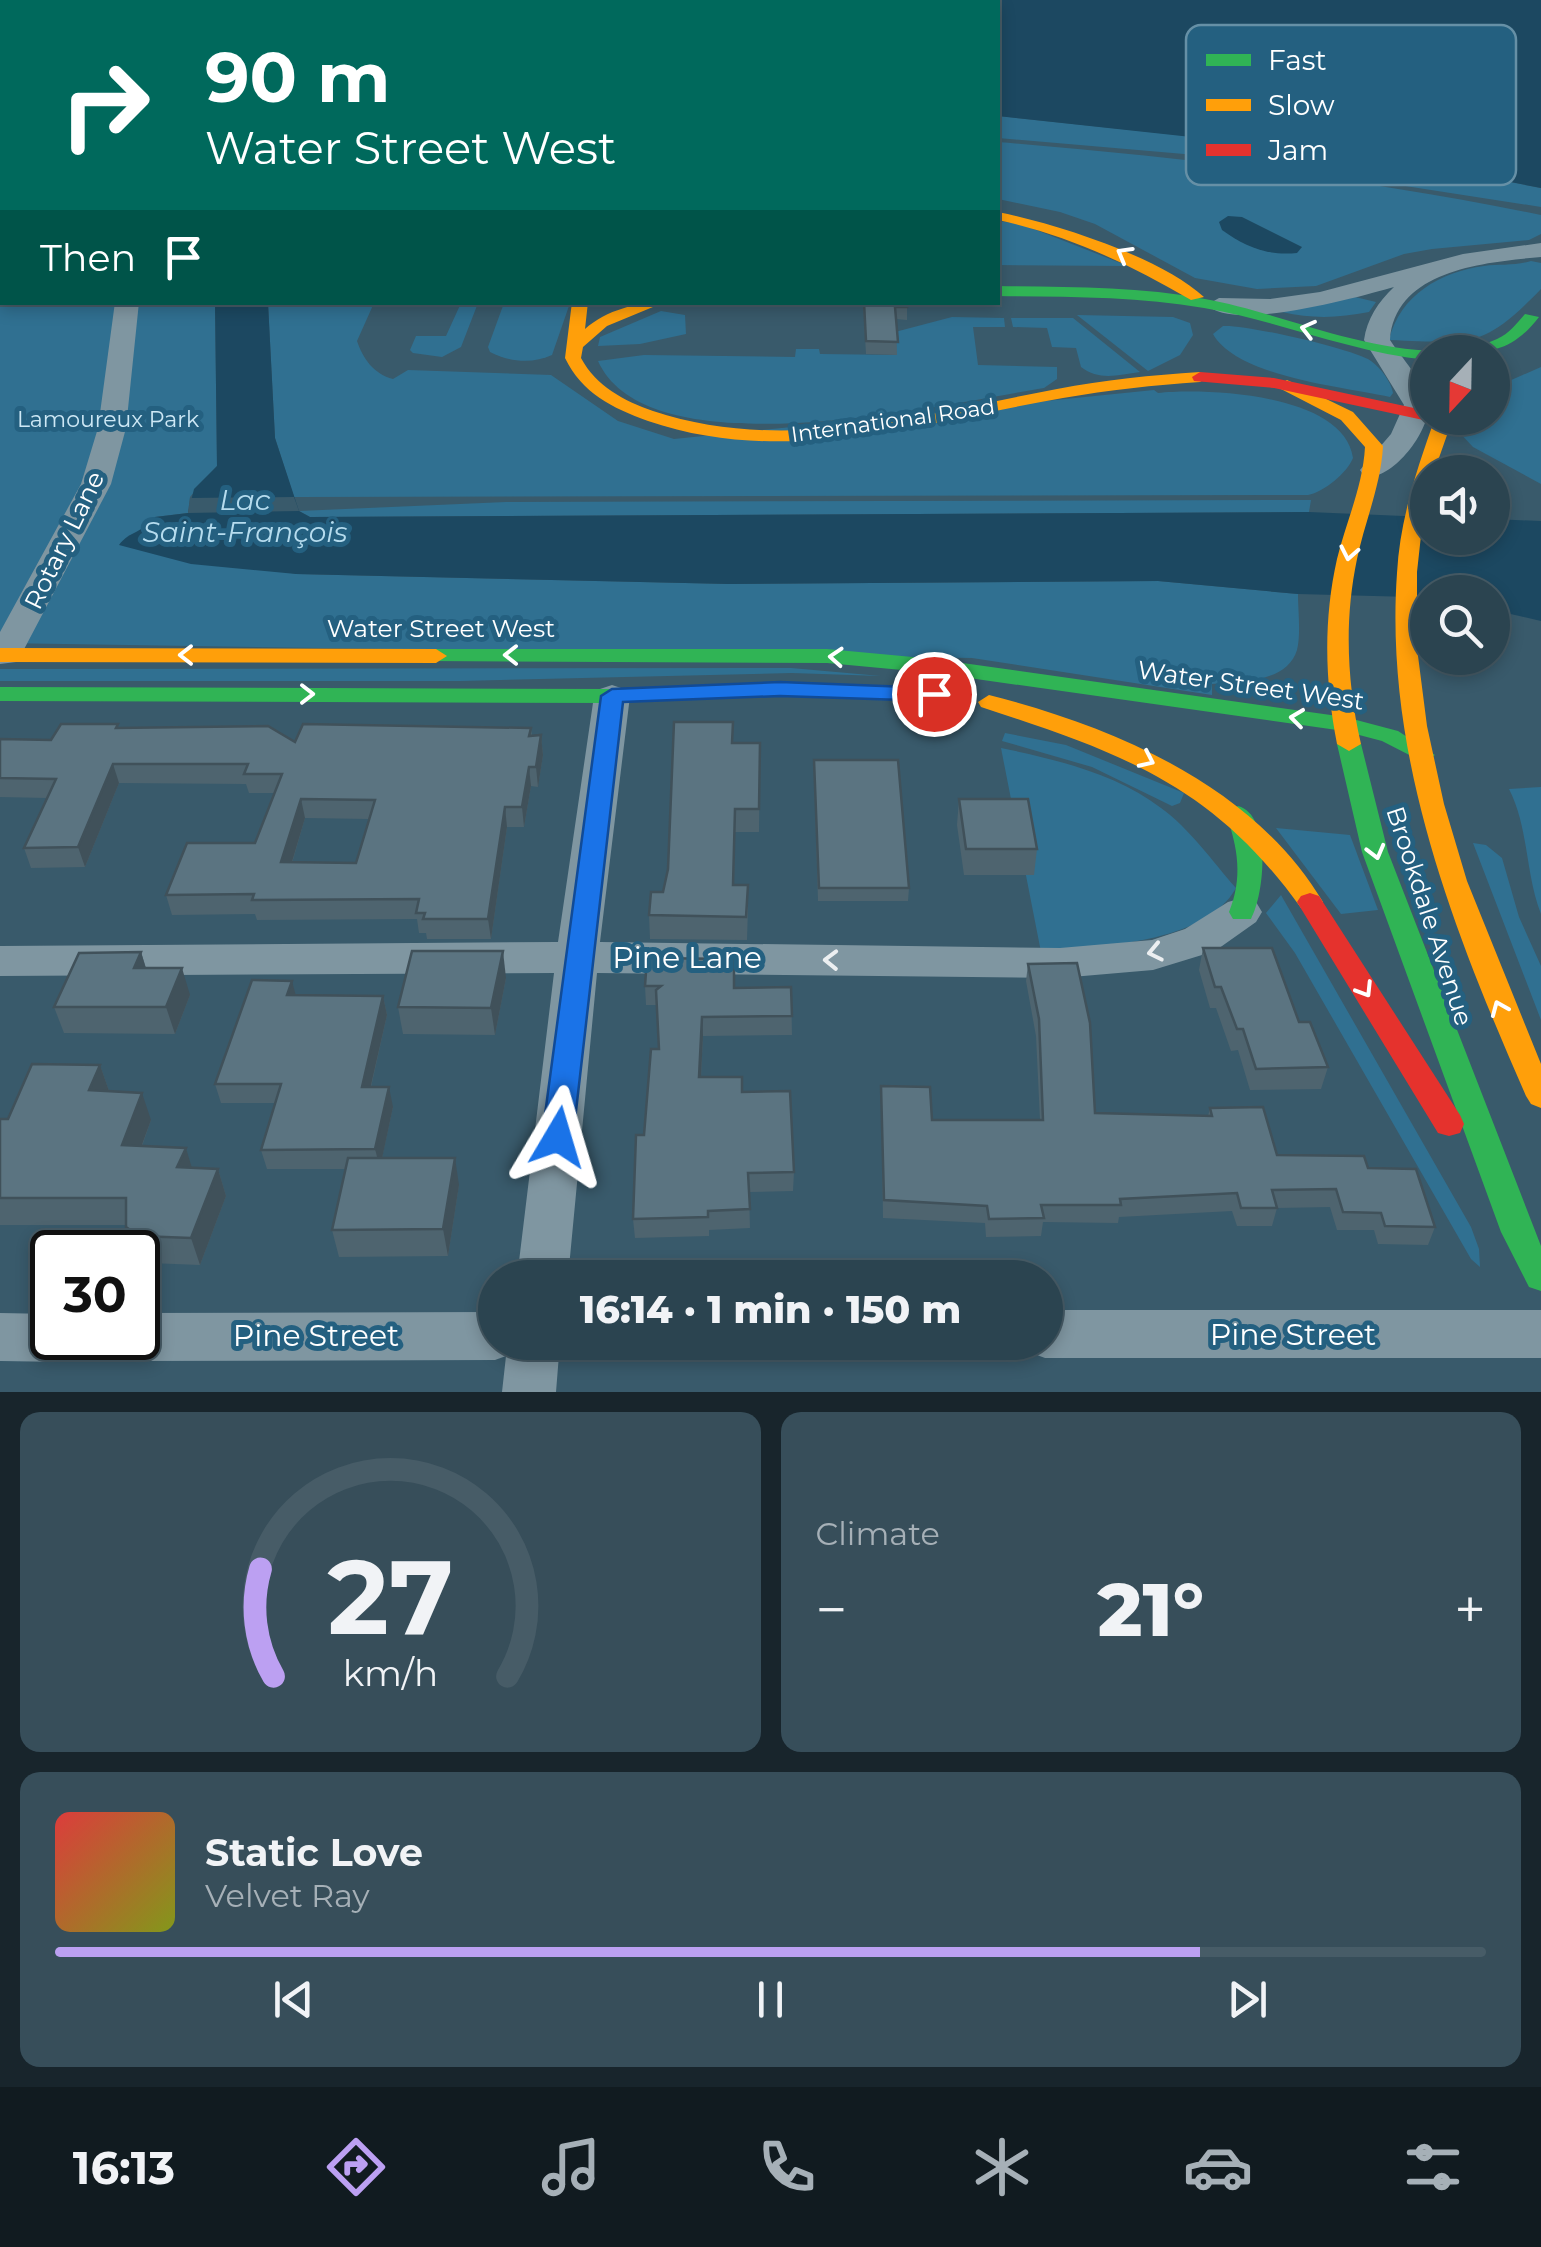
<!DOCTYPE html>
<meta charset="utf-8">
<style>
:root{--surface:#2b4450;--page:#374e5a;--text:#f1f3f6;--muted:#a6b0b7;--line:#475c67;--accent:#bca0f2}
body{margin:0;font-family:Montserrat,sans-serif;background:var(--page);color:var(--text);height:100vh;display:flex;flex-direction:column;font-size:38px;white-space:nowrap}
*{box-sizing:border-box;margin:0}
p{font-size:32px;color:var(--muted)}
.icon{flex:none;width:55px;height:55px;fill:none;stroke:currentColor;stroke-width:2;stroke-linecap:round;stroke-linejoin:round}
.map{position:relative;height:1392px;overflow:hidden}
.panel{display:flex;flex-direction:column;gap:20px;padding:20px;background:#18252c;flex:1}
.panel>*{flex:none}
.top-card{position:absolute;left:0px;top:0px;width:1000px;height:305px;box-shadow:0 5px 15px #0003,0 0 0 2px var(--line);background:#00695c;color:#fff;overflow:hidden}
.needle{width:65px;rotate:202deg}
.tools{position:absolute;left:1410px;top:335px;display:grid;gap:20px}
.tools a{display:grid;place-items:center;width:100px;height:100px;border-radius:50%;background:var(--surface);box-shadow:0 5px 15px #0003,0 0 0 2px var(--line);font-size:50px}
.speed{position:absolute;left:30px;top:1230px;display:flex;gap:20px;font-size:50px;font-weight:700;text-align:center}
.speed>*{display:grid;place-content:center;width:130px;height:130px;border-radius:50%;background:var(--surface);box-shadow:0 5px 15px #0003,0 0 0 2px var(--line);line-height:1}
.speed .limit{border:5px solid #111;border-radius:15px;background:#fff;color:#111}
.pin{position:absolute;display:grid;place-items:center;width:85px;height:85px;color:#fff;margin:-42px;border:5px solid #fff;border-radius:50%;box-shadow:0 2px 10px #0007}
.me{position:absolute;width:110px;margin:-55px;rotate:7deg;stroke-linejoin:round;filter:drop-shadow(0 0 8px #0008)}
.turn{display:flex;align-items:center;gap:35px;height:210px;padding:0 40px;font-size:45px}
.turn .icon{width:130px;height:130px;stroke-width:2.5}
.turn b{display:block;font-size:70px;line-height:85px}
.then{display:flex;align-items:center;height:95px;padding:0 40px;background:#0003;gap:20px;font-size:38px}
.big{font-size:75px;font-weight:800;line-height:1.1}
.panel .card{flex:1;display:flex;flex-direction:column;justify-content:center;gap:15px;min-width:0;padding:0 35px;border-radius:20px;background:var(--page)}
.panel .dial{align-items:center;gap:0}
.dial svg{height:260px;overflow:visible;fill:none;stroke:var(--line);stroke-width:7;stroke-linecap:round;text-anchor:middle}
.dial text{fill:var(--text);stroke:none}
.song{display:flex;align-items:center;gap:30px}
.cover{width:120px;height:120px;border-radius:15px;background:linear-gradient(135deg,hsl(0 70% 55%),hsl(70 70% 35%))}
.played{height:10px;border-radius:5px;background:linear-gradient(90deg,var(--accent) 80%,var(--line) 80%)}
.keys{display:flex;justify-content:space-around;direction:ltr}
.heat{display:flex;justify-content:space-between;align-items:center;font-size:55px;direction:ltr}
.panel .tiles{flex:1;display:grid;gap:20px;grid-template-columns:1fr 1fr}
.card:last-child{grid-column:span 2}
.trip{position:absolute;left:478px;top:1260px;width:585px;height:100px;border-radius:50px;background:var(--surface);box-shadow:0 5px 15px #0003,0 0 0 2px var(--line);font-weight:800;line-height:100px;text-align:center}
.dock{display:flex;height:160px;justify-content:space-around;align-items:center;background:#111b20;color:var(--muted)}
.dock .icon{width:70px;height:70px}
.dock .on{color:var(--accent)}
.dock b{font-size:45px;color:var(--text)}
.map>svg:first-child{display:block}
.green{fill:#307091}
.water{fill:#1c4861}
.pier{fill:#395a6b}
.lines{fill:none;stroke-linecap:round;stroke-linejoin:round}
.street{fill:#7f96a1;fill-rule:evenodd}
.fast{fill:#30b455;fill-rule:evenodd}
.slow{fill:#ff9f0a;fill-rule:evenodd}
.jam{fill:#e5322d;fill-rule:evenodd}
.wall{fill:#4e646f;fill-rule:evenodd}
.shaded-wall{fill:#40515a}
.building{fill:#5b7481;stroke:#40515a;stroke-width:2.5;fill-rule:evenodd}
.oneway{stroke:#fff}
.oneway2{stroke:#eceff1}
.route{fill:#1a73e8;stroke:#114b97;stroke-width:2.5}
.labels{text-anchor:middle;stroke-width:10;stroke-linejoin:round;paint-order:stroke}
.far-park-label{font-size:22px;fill:#cee8f5;stroke:#246080}
.far-street-label{font-size:22px;fill:#fff;stroke:#246080}
.street-label{font-size:25px;fill:#fff;stroke:#246080}
.water-label{font-size:28px;font-style:italic;fill:#b6dcee;stroke:#246080}
.near-street-label{font-size:30px;fill:#fff;stroke:#246080}
.key{fill:#246080;stroke:#6690a6;stroke-width:2.5}
.key-label{font-size:28px;fill:#fff}
</style>
<div class="map">
<svg width="1541" height="1392" viewBox="0 0 1541 1392">
<rect width="100%" height="100%" fill="#395a6b"/>
<!-- green -->
<g class="green">
<path d="M998,116l266,28 170,23 107,21v19l-322,-50 -221,-19z"/>
<path d="M998,142c183,15 363,36 543,73v19l-12,6 -97,9 -28,5 -88,32 -59,3 -62,-11 -100,-54 -35,-12 -62,-13z"/>
<path d="M0,191l2,111 213,1 2,163 -27,31 -2,16 -33,4 -9,14 -18,5 168,38 433,10 429,-3 140,13c0,16 3,40 -1,56 -10,33 -58,32 -85,34v11l-240,-37 -972,-15z"/>
<path d="M998,221l23,3 107,42 -130,-1z"/>
<path d="M1531,261l10,2v26c-59,61 -69,54 -152,51 11,-45 51,-68 95,-74 16,-2 31,0 47,-5z"/>
<path d="M1355,297l21,5 -7,10c-31,6 -56,7 -87,0z"/>
<path d="M268,303h106l-17,38c6,18 17,33 36,38l15,-9 143,5 67,46 56,18 480,-49 4,3c48,-5 186,0 195,65 -6,15 -29,34 -45,37l-1014,2 -19,-59z"/>
<path d="M461,303h17l-17,44 -19,10 -29,-4 -3,-3 6,-14h30z"/>
<path d="M504,303h66l-18,52c-19,9 -43,7 -62,-3l-2,-5z"/>
<path d="M661,311l24,4 1,19 -46,10 -42,2 2,-9z"/>
<path d="M1077,315l96,2 17,6 3,12 -13,20 -32,16z"/>
<path d="M952,317l52,1 1,9h-32l5,38 79,2v12l-13,9c-96,15 -395,86 -446,-27l46,-6 151,2 1,-8h23l1,5 76,1 -1,-23z"/>
<path d="M1011,318h62l67,54c-22,3 -41,9 -59,-5l-5,-19 -24,-1 -5,-19 -34,-1z"/>
<path d="M1223,326c21,-2 131,23 148,35 10,7 20,21 22,32l-3,4c-45,-10 -153,-20 -177,-63z"/>
<path d="M1541,367v117l-68,-37 -15,-16 6,-13h28l1,-30z"/>
<path d="M1311,500l-2,12 -999,5 -11,-6 207,-9z"/>
<path d="M791,668l90,8 -89,-3 -331,8h-461v-12z"/>
<path d="M1005,733l61,12 118,48 -4,10 -8,3 -80,-39 -90,-26z"/>
<path d="M1001,748c54,11 116,26 160,60 29,21 51,53 75,80 -31,56 -137,58 -195,64z"/>
<path d="M1541,787v127c-16,-41 -12,-86 -32,-125z"/>
<path d="M1276,828l74,7 28,75 -37,4z"/>
<path d="M1473,843l13,2 16,13 17,59 22,49v54z"/>
<path d="M1281,895l190,332 8,22 1,18 -9,-8 -176,-306 -29,-40z"/>
</g>
<!-- water -->
<g class="water">
<path d="M0,0h1541v188l-107,-21 -131,-18 -305,-33v-114h-996l-2,189z"/>
<path d="M1228,216l14,1 60,30 -5,6c-30,3 -51,-6 -75,-23l-3,-8z"/>
<path d="M215,303h53l7,135 24,73 11,6 999,-5 118,5 1,21h64l1,-19 48,2v100l-48,-11 -1,-18h-64l-16,5 -114,-3 -140,-13 -429,3 -433,-10 -105,-10 -72,-19c10,-14 26,-13 36,-28l33,-4 6,-24 23,-23z"/>
</g>
<!-- pier -->
<path class="pier" d="M294,497l5,14 -111,2 2,-15z"/>
<g class="lines">
<!-- street -->
<g class="street">
<path d="M1541,243v14c-54,5 -146,12 -151,83 11,17 33,41 38,60 6,28 -37,83 -64,76l-4,-6 31,-36 13,-29 -40,-65c3,-21 14,-38 30,-53 -35,10 -161,45 -187,18l12,-7 51,1 50,-7 143,-38z"/>
<path d="M115,302h24l-13,126 -15,56 -90,171 -5,7 -16,2v-32l81,-148 17,-56z"/>
<path d="M612,685l12,4 6,7 -30,246 460,6 92,-8 33,-11 43,-27 14,-4 14,4 6,10 -6,10 -41,29 -62,19 -93,8 -463,-5 -29,305h-51l37,-305 -554,3v-30l558,-4 36,-246 6,-7z"/>
<path d="M1045,1310h496v48h-496l-19,-7 -3,-9h22z"/>
<path d="M495,1312v30h65l-4,50h-54l4,-36 -11,4 -357,1 -19,-7 -7,-16h26v-25z"/>
<path d="M0,1313l52,1v24h38l-7,17 -19,7 -64,-1z"/>
</g>
<!-- fast -->
<g class="fast">
<path d="M998,286c69,1 139,0 207,13 87,15 207,77 292,40 12,-5 20,-16 28,-25l14,3c-33,43 -62,35 -111,35v8c-78,-8 -148,-39 -224,-52 -67,-12 -138,-11 -206,-12z"/>
<path d="M436,649h391l107,10 411,58 53,14 37,24 -12,7 -41,-21 -38,-10 -410,-58 -107,-10 -399,-2 -3,-5z"/>
<path d="M737,684l11,7 -3,5 -133,7 -612,-2v-14l612,2z"/>
<path d="M1349,737l12,7 27,108 153,394v45l-12,-4 -28,-55 -139,-380 -25,-108z"/>
<path d="M1238,806c34,9 27,88 13,113h-18l-4,-7c14,-34 9,-64 -3,-98z"/>
</g>
<!-- slow -->
<g class="slow">
<path d="M998,212c59,12 162,45 206,85l-13,3c-62,-36 -123,-65 -193,-80z"/>
<path d="M572,302h16l-3,27c21,-19 53,-27 80,-27l-58,24 -24,21 -2,11c15,28 43,43 72,53 132,44 271,3 404,-22 47,-9 95,-14 143,-17l8,5 -8,5c-46,3 -91,8 -137,16 -138,24 -278,70 -415,23 -36,-13 -66,-28 -83,-63z"/>
<path d="M1287,380l66,32 30,34c-2,39 -18,75 -26,113 -13,62 -10,124 4,185l-12,7 -12,-7c-12,-61 -14,-123 0,-185 9,-37 26,-73 28,-112l-24,-27 -60,-31 -3,-4z"/>
<path d="M1435,418h18l-19,54h-6l-11,100v76l10,78 17,78 23,77 74,183v44l-10,-4 -5,-8c-72,-164 -142,-340 -129,-523 3,-54 20,-104 38,-155z"/>
<path d="M0,648l436,1 11,7 -11,7 -436,-1z"/>
<path d="M989,695c126,32 265,91 334,207l-4,6h-18c-89,-124 -180,-155 -320,-201l-3,-5z"/>
</g>
<!-- jam -->
<g class="jam">
<path d="M1200,372l74,6 154,33v7h8l-8,3 -154,-33 -80,-7 -2,-4z"/>
<path d="M1310,893l9,3 141,219 4,9 -4,9 -11,3 -11,-3 -141,-231 4,-6z"/>
</g>
</g>
<!-- wall -->
<g class="wall">
<path d="M863,302h44v18l-11,-1 1,36 -31,-1z"/>
<path d="M733,722v21h27l-1,89h-24l-1,53 14,23 -1,32 -97,-1 -1,-24 14,-23z"/>
<path d="M119,728l176,14 236,-14 1,8 9,-1 2,20 -5,32 -7,-1 -7,41h-17l-16,112h-64l-1,-6h-7l-2,-14 -160,1 -2,-6 -83,1 -6,-20 89,-52 20,-50h-26l-3,-9 -127,-1 -34,84 -54,1 -7,-20 23,-50 -47,-1v-58l51,1zM305,818l64,1 -13,44h-64z"/>
<path d="M814,773l95,115 -1,13h-90z"/>
<path d="M959,799l78,50 -3,26h-70l-7,-50z"/>
<path d="M1203,948l96,74 29,45 -7,22 -71,1 -12,-40 -7,1 -15,-43h-6l-11,-38z"/>
<path d="M141,952l5,16 44,27 -15,39 -111,-1 -10,-26z"/>
<path d="M1028,964l67,149 113,3 2,-8 67,47 91,13 67,59 -7,18 -50,-1 -4,-14h-37l-7,-23 -53,1 -5,18h-35l-5,-15 -113,6 -1,6 -75,-1 -2,14 -55,1 -1,-14 -102,-5 -2,-132 51,34h108l-4,-84 -10,-55z"/>
<path d="M506,978l-11,57 -92,-1 -5,-27z"/>
<path d="M645,986l89,2 57,-1 1,48 -89,1 -2,41 41,15 52,80 -1,19 -44,1 1,36 -41,2v6l-74,2 -2,-19 11,-84 15,-86 -2,-44h-11z"/>
<path d="M295,995l88,1 4,19 -16,72 22,20 -11,51 77,27 -11,71 -109,1 -7,-27 14,-61h-79l-6,-19 14,-47h-54l-6,-19z"/>
<path d="M100,1065l9,26 42,29 -9,26 50,22 26,1 8,27 -26,69 -51,-2 -11,-8v-3h-3l-9,-27h-126v-106h8z"/>
</g>
<!-- shaded-wall -->
<g class="shaded-wall">
<path d="M541,735l2,20 -5,32 -2,-20z"/>
<path d="M113,764l6,19 -34,84 -7,-20z"/>
<path d="M529,767l2,19 -7,41 -2,-20z"/>
<path d="M301,799l4,19 -19,64 -5,-20z"/>
<path d="M505,807l2,20 -16,112 -3,-20z"/>
<path d="M503,951l3,27 -11,57 -4,-27z"/>
<path d="M141,952l8,27 -15,-11z"/>
<path d="M182,968l8,27 -15,39 -9,-27z"/>
<path d="M292,981l5,19 -10,-5z"/>
<path d="M383,996l4,19 -21,92 -4,-20z"/>
<path d="M702,1017l1,19 -3,60 -1,-19z"/>
<path d="M100,1065l9,26 -20,-1z"/>
<path d="M389,1087l4,20 -13,61 -5,-19z"/>
<path d="M142,1093l9,27 -19,52 -10,-27z"/>
<path d="M186,1148l8,27 -17,-8z"/>
<path d="M455,1158l4,27 -11,71 -5,-27z"/>
<path d="M218,1169l8,27 -26,69 -9,-27z"/>
</g>
<!-- building -->
<g class="building">
<path d="M864,302h43v5h-12l3,35 -32,-1z"/>
<path d="M674,722h59l-1,21h28l-1,66h-24l-2,76h15l-2,32 -97,-2 2,-23h12l5,-23z"/>
<path d="M61,724h57l-2,4 152,-2 27,16 8,-18 228,4 -2,8 12,-1 -5,32h-7l-7,40h-17l-17,112h-65l2,-6h-9l3,-14 -167,1 2,-6 -88,1 21,-52h68l27,-69h-38l4,-10h-135l-35,83 -54,1 32,-69 -56,-1v-39l51,1zM301,799l74,1 -19,63 -75,-1z"/>
<path d="M814,760h84l11,128h-90z"/>
<path d="M959,799h69l9,50h-71z"/>
<path d="M1203,948h69l27,74h11l18,45 -72,2 -13,-40h-6l-16,-42h-6z"/>
<path d="M412,951h91l-12,57 -93,-1z"/>
<path d="M141,952l-7,16h48l-16,39h-112l25,-54z"/>
<path d="M647,958l87,1v29l57,-1 1,29 -90,1 -3,60h43v15l48,-1 4,81 -46,1 2,36 -42,2v6l-75,2 3,-84h8l7,-86h8l-3,-59 5,-4h-16z"/>
<path d="M1077,963l13,60 5,90 117,3 -2,-8 53,-1 14,48 87,1 4,12 48,1 19,58 -50,-1 -4,-13 -38,-1 -7,-23 -64,1 5,18h-36l-4,-15 -117,6 1,6h-80l3,13 -55,1 -2,-13 -103,-6 -3,-114 49,1 2,33h111l-4,-101 -11,-55z"/>
<path d="M252,980l40,1 -5,14 96,1 -21,91h27l-14,62 -114,1 20,-66h-66z"/>
<path d="M32,1064l68,1 -11,25 53,3 -20,52 64,3 -9,19 41,2 -27,69 -52,-2 -13,-9v-29h-126v-79h8z"/>
<path d="M348,1158h107l-12,71 -111,1z"/>
</g>
<!-- one-way arrows -->
<defs><path id="oneway-chevron" d="M-2-3.5L2.5 0L-2 3.5" fill="none" stroke-width="1.6" stroke-linecap="round" stroke-linejoin="round" transform="scale(2.5)"/></defs>
<g class="oneway">
<use href="#oneway-chevron" transform="translate(1124 254) rotate(-150)"/>
<use href="#oneway-chevron" transform="translate(1308 329) rotate(-166)"/>
<use href="#oneway-chevron" transform="translate(1349 553) rotate(101)"/>
<use href="#oneway-chevron" transform="translate(186 655) rotate(-180)"/>
<use href="#oneway-chevron" transform="translate(511 655) rotate(180)"/>
<use href="#oneway-chevron" transform="translate(836 657) rotate(-176)"/>
<use href="#oneway-chevron" transform="translate(307 694)"/>
<use href="#oneway-chevron" transform="translate(1297 718) rotate(-173)"/>
<use href="#oneway-chevron" transform="translate(1147 760) rotate(25)"/>
<use href="#oneway-chevron" transform="translate(1376 852) rotate(75)"/>
<use href="#oneway-chevron" transform="translate(1365 990) rotate(58)"/>
<use href="#oneway-chevron" transform="translate(1499 1008) rotate(-113)"/>
</g>
<g class="oneway2">
<use href="#oneway-chevron" transform="translate(1155 952) rotate(168)"/>
<use href="#oneway-chevron" transform="translate(831 960) rotate(-179)"/>
</g>
<!-- route -->
<path class="route" d="M780,682l154,6 12,6 -12,7 -154,-5 -157,6 -50,435 -5,9 -10,3 -11,-3 -5,-9 59,-441 11,-7z"/>
<g class="labels">
<!-- far-park labels -->
<g class="far-park-label">
<text x="108" y="427">Lamoureux Park</text>
</g>
<!-- far-street labels -->
<g class="far-street-label">
<text transform="translate(893 420) rotate(-8)" y="8">International Road</text>
</g>
<!-- street labels -->
<g class="street-label">
<text transform="translate(64 540) rotate(-64)" y="9">Rotary Lane</text>
<text x="441" y="637">Water Street West</text>
<text transform="translate(1251 685) rotate(8)" y="9">Water Street West</text>
<text transform="translate(1430 916) rotate(72)" y="9">Brookdale Avenue</text>
</g>
<!-- water labels -->
<g class="water-label">
<text x="245" y="510">Lac<tspan x="245" dy="32">Saint-François</tspan></text>
</g>
<!-- near-street labels -->
<g class="near-street-label">
<text x="687" y="968">Pine Lane</text>
<text x="1293" y="1345">Pine Street</text>
<text x="316" y="1346">Pine Street</text>
</g>
</g>
<!-- legend -->
<rect x="1186" y="25" width="330" height="160" rx="15" class="key"/>
<rect x="1206" y="54" width="45" height="12" fill="#30b455"/>
<rect x="1206" y="99" width="45" height="12" fill="#ff9f0a"/>
<rect x="1206" y="144" width="45" height="12" fill="#e5322d"/>
<g class="key-label">
<text x="1268" y="70">Fast</text>
<text x="1268" y="115">Slow</text>
<text x="1268" y="160">Jam</text>
</g>
</svg>
<div class="tools">
<a><svg class="needle" viewBox="-14 -14 28 28"><path d="M0-13l5 13h-10z" fill="#e53935"/><path d="M0 13l5-13h-10z" fill="#a6b0b7"/></svg></a>
<a><svg class="icon" aria-label="sound" viewBox="0 0 24 24"><path d="M4 9h4l5-4v14l-5-4H4zM17 9q2 3 0 6"/></svg></a>
<a><svg class="icon" aria-label="search" viewBox="0 0 24 24"><circle cx="10" cy="10" r="6"/><path d="M15 15l6 6"/></svg></a>
</div>
<div class="speed"><div class="limit">30</div></div>
<div class="pin" style="left:934px;top:694px;background:#d93025"><svg class="icon" aria-label="arrive" viewBox="0 0 24 24"><path d="M6 21V4h12l-3 4 3 4H6"/></svg></div>
<svg class="me" style="left:558px;top:1137px" viewBox="-20 -20 40 40"><path d="M0-17L14 15 0 8-14 15z" fill="#1a73e8" stroke="#fff" stroke-width="4"/></svg>
<div class="trip">16:14 · 1 min · 150 m</div>
<div class="top-card">
<div class="turn"><svg class="icon" aria-label="right" viewBox="0 0 24 24"><path d="M7 20v-9h11M14 6l5 5-5 5"/></svg><div><b>90 m</b>Water Street West</div></div>
<div class="then">Then<svg class="icon" aria-label="arrive" viewBox="0 0 24 24"><path d="M6 21V4h12l-3 4 3 4H6"/></svg></div>
</div>
</div>
<section class="panel">
<div class="tiles">
<div class="card dial"><svg viewBox="0 0 100 80">
<path d="M14 69A42 42 0 1 1 86 69"/>
<path d="M14 69A42 42 0 0 1 10 36" stroke="#bca0f2"/>
<text x="50" y="56" font-size="32" font-weight="700">27</text>
<text x="50" y="72" font-size="11">km/h</text>
</svg></div>
<div class="card"><p>Climate</p>
<div class="heat"><a>−</a><b class="big">21°</b><a>+</a></div>
</div>
<div class="card">
<div class="song"><i class="cover"></i><div><b>Static Love</b><p>Velvet Ray</p></div></div>
<div class="played"></div>
<div class="keys"><svg class="icon" aria-label="previous" viewBox="0 0 24 24"><path d="M18 5L8 12l10 7zM5 5v14"/></svg><svg class="icon" aria-label="pause" viewBox="0 0 24 24"><path d="M8 5v14M16 5v14"/></svg><svg class="icon" aria-label="next" viewBox="0 0 24 24"><path d="M6 5l10 7-10 7zM19 5v14"/></svg></div>
</div>
</div>
</section>
<nav class="dock">
<b>16:13</b>
<svg class="icon on" aria-label="directions" viewBox="0 0 24 24"><path d="M12 3l9 9-9 9-9-9zM9 14v-3h6M13 9l2 2-2 2"/></svg>
<svg class="icon" aria-label="music" viewBox="0 0 24 24"><path d="M9 18V5l10-2v13"/><circle cx="6" cy="18" r="3"/><circle cx="16" cy="16" r="3"/></svg>
<svg class="icon" aria-label="phone" viewBox="0 0 24 24"><path d="M5 4h4l2 5-3 2q2 4 5 5l2-3 5 2v4C11 20 4 13 5 4z"/></svg>
<svg class="icon" aria-label="climate" viewBox="0 0 24 24"><path d="M12 3v18M4 7l16 10M4 17L20 7"/></svg>
<svg class="icon" aria-label="car" viewBox="0 0 24 24"><path d="M5 17H2v-5l4-1 3-4h7l3 4 3 1v5h-3M9 17h6M6 11h13"/><circle cx="7" cy="17" r="2"/><circle cx="17" cy="17" r="2"/></svg>
<svg class="icon" aria-label="filters" viewBox="0 0 24 24"><path d="M4 7h16M4 17h16"/><circle cx="9" cy="7" r="2"/><circle cx="15" cy="17" r="2"/></svg>
</nav>
